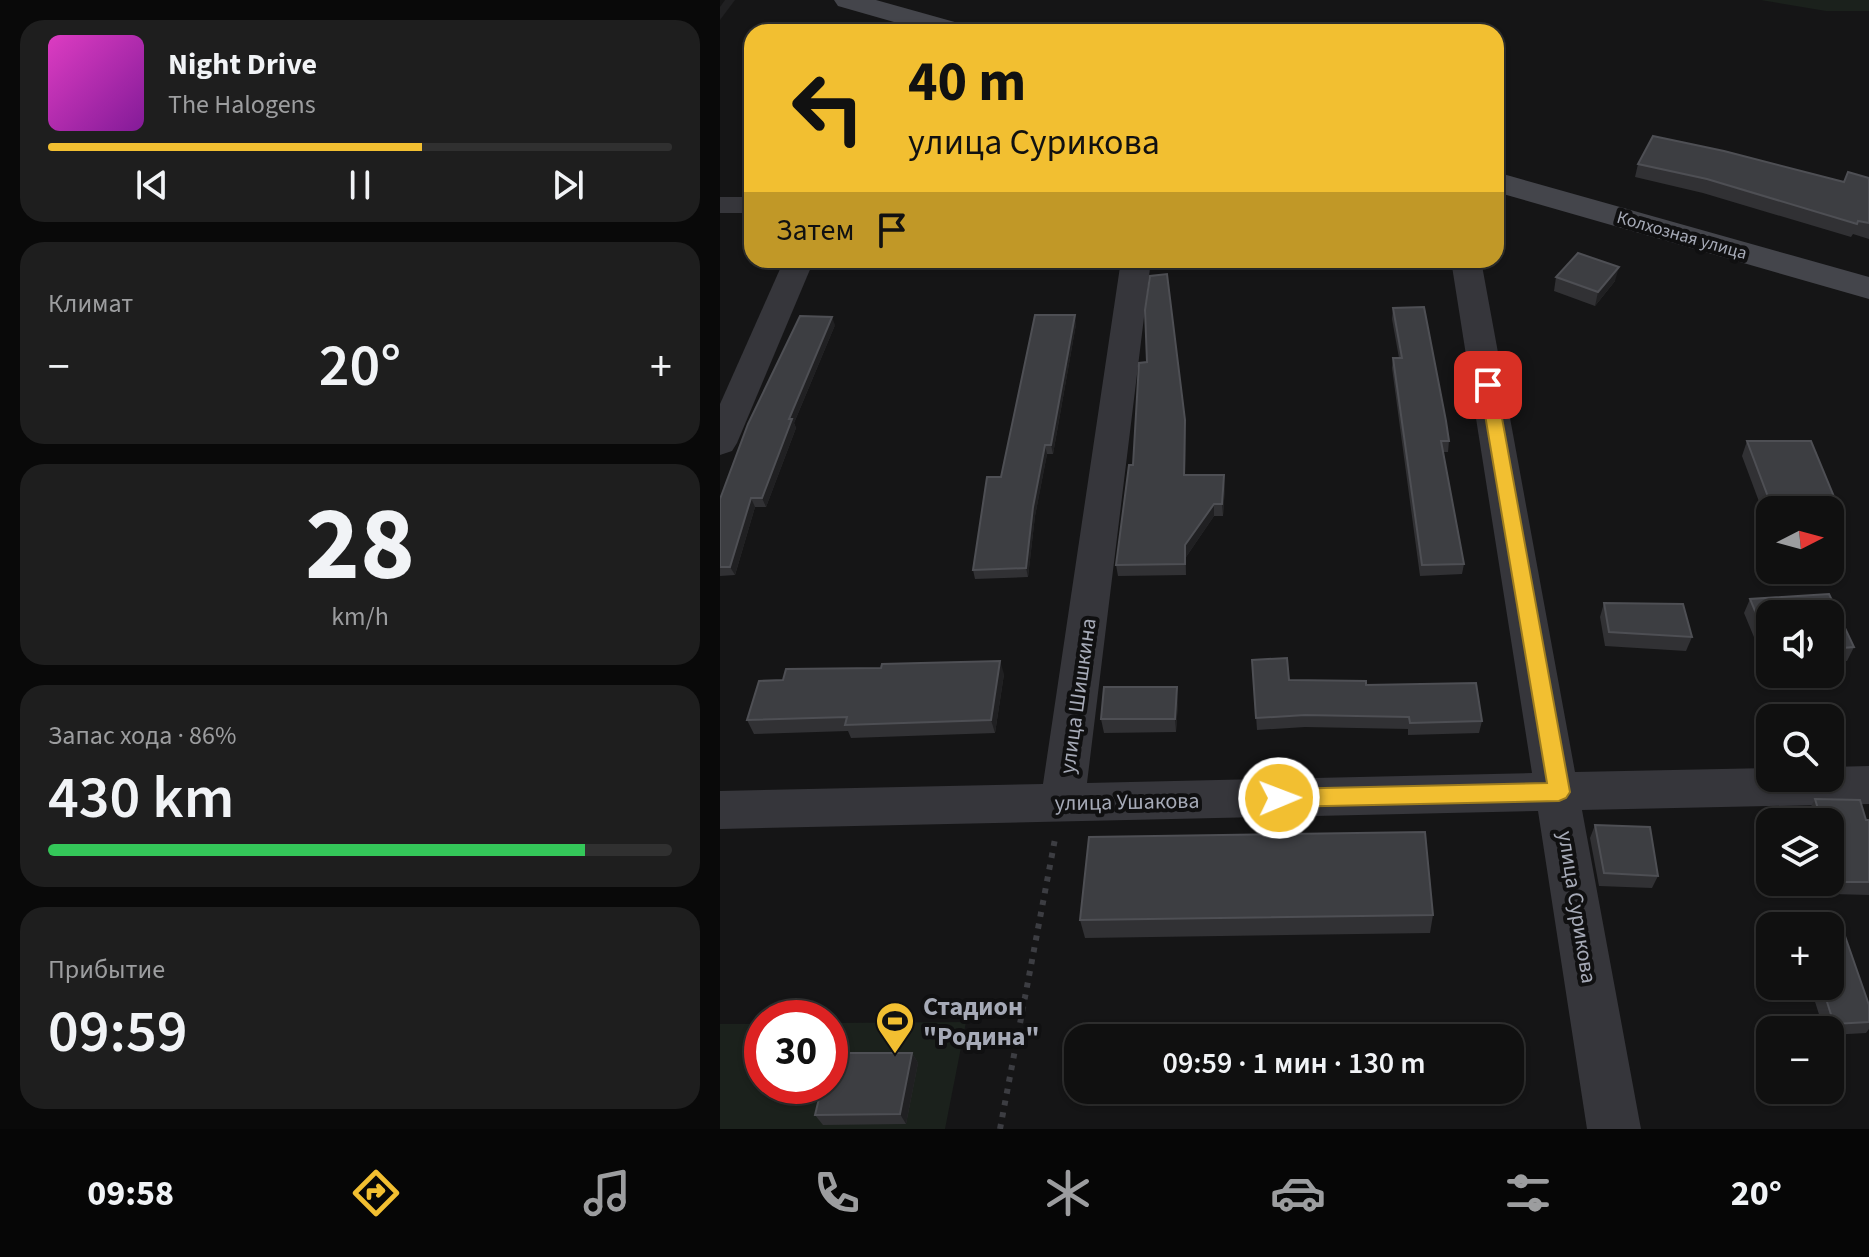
<!DOCTYPE html>
<html lang="ru">
<meta charset="utf-8">
<style>
:root{--surface:#101010;--page:#1e1e1e;--text:#f1f3f6;--muted:#9c9d9f;--line:#303030;--accent:#f2bf31}
body{margin:0;font-family:"Source Sans 3",sans-serif;background:var(--page);color:var(--text);height:100vh;display:flex;flex-direction:column;font-size:30px;white-space:nowrap}
*{box-sizing:border-box;margin:0}
p{font-size:26px;color:var(--muted)}
.icon{flex:none;width:44px;height:44px;fill:none;stroke:currentColor;stroke-width:2;stroke-linecap:round;stroke-linejoin:round}
.map{position:relative;flex:1;overflow:hidden}
.details{display:flex;flex-direction:column;gap:20px;padding:20px;background:#090909;width:720px}
.details>*{flex:none}
.hud{position:absolute;left:24px;top:24px;width:760px;height:244px;border-radius:24px;box-shadow:0 2px 6px #0004,0 0 0 2px var(--line);background:#f2bf31;color:#111;overflow:hidden}
.needle{width:52px;rotate:84deg}
.tools{position:absolute;left:1036px;top:496px;display:grid;gap:16px}
.tools a{display:grid;place-items:center;width:88px;height:88px;border-radius:16px;background:var(--surface);box-shadow:0 2px 6px #0004,0 0 0 2px var(--line);font-size:40px}
.speed{position:absolute;left:24px;top:1000px;display:flex;gap:16px;font-size:40px;font-weight:700;text-align:center}
.speed>*{display:grid;place-content:center;width:104px;height:104px;border-radius:50%;background:var(--surface);box-shadow:0 2px 6px #0004,0 0 0 2px var(--line);line-height:1}
.speed .limit{border:12px solid #d22;background:#fff;color:#111}
.pin{position:absolute;display:grid;place-items:center;width:68px;height:68px;color:#fff;margin:-34px;border-radius:16px;box-shadow:0 4px 12px #0006}
.me{position:absolute;width:88px;margin:-44px;rotate:89deg;stroke-linejoin:round;filter:drop-shadow(0 0 6px #0008)}
.turn{display:flex;align-items:center;gap:28px;height:168px;padding:0 32px;font-size:36px}
.turn .icon{width:104px;height:104px;stroke-width:2.5}
.turn b{display:block;font-size:56px;line-height:68px}
.then{display:flex;align-items:center;height:76px;padding:0 32px;background:#0003;gap:16px;font-size:30px}
.big{font-size:60px;font-weight:600;line-height:1.1}
.details .card{flex:1;display:flex;flex-direction:column;justify-content:center;gap:12px;min-width:0;padding:0 28px;border-radius:24px;background:var(--page)}
.details .dial{align-items:center;gap:0}
.dial b{font-size:104px;line-height:1}
.song{display:flex;align-items:center;gap:24px}
.cover{width:96px;height:96px;border-radius:12px;background:linear-gradient(135deg,hsl(310 70% 55%),hsl(290 70% 35%))}
.played{height:8px;border-radius:4px;background:linear-gradient(90deg,var(--accent) 60%,var(--line) 60%)}
.keys{display:flex;justify-content:space-around;direction:ltr}
.heat{display:flex;justify-content:space-between;align-items:center;font-size:44px;direction:ltr}
.charge{height:12px;border-radius:6px;background:linear-gradient(90deg,#34c759 86%,var(--line) 0)}
.trip{position:absolute;left:344px;top:1024px;width:460px;height:80px;border-radius:24px;background:var(--surface);box-shadow:0 2px 6px #0004,0 0 0 2px var(--line);font-weight:600;line-height:80px;text-align:center}
.tab-bar{display:flex;height:128px;justify-content:space-around;align-items:center;background:#060606;color:var(--muted)}
.tab-bar .icon{width:56px;height:56px}
.tab-bar .active{color:var(--accent)}
.tab-bar b{font-size:36px;color:var(--text)}
main{display:flex;flex:1;min-height:0}
.map>svg:first-child{display:block}
.green{fill:#1b211c}
.lines{fill:none;stroke-linecap:round;stroke-linejoin:round}
.path{stroke:#3c3d42;stroke-width:6;stroke-dasharray:5 7;stroke-linecap:butt}
.street{fill:#36363b;fill-rule:evenodd}
.secondary{fill:#44454b;fill-rule:evenodd}
.wall{fill:#313134}
.shaded-wall{fill:#202022}
.building{fill:#3d3e42;stroke:#4e4f54;stroke-width:2}
.route{fill:#f2bf31;stroke:#9d7c20;stroke-width:2}
.labels{text-anchor:middle;stroke-width:8;stroke-linejoin:round;paint-order:stroke}
.far-street-label{font-size:18px;fill:#a6aab7;stroke:#101011}
.street-label{font-size:22px;fill:#a6aab7;stroke:#101011}
.near-poi-label{font-size:26px;font-weight:bold;fill:#a6aab7;stroke:#101011;text-anchor:start}
</style>
<main>
<section class="details">
<div class="card">
<div class="song"><i class="cover"></i><div><b>Night Drive</b><p>The Halogens</p></div></div>
<div class="played"></div>
<div class="keys"><svg class="icon" aria-label="previous" viewBox="0 0 24 24"><path d="M18 5L8 12l10 7zM5 5v14"/></svg><svg class="icon" aria-label="pause" viewBox="0 0 24 24"><path d="M8 5v14M16 5v14"/></svg><svg class="icon" aria-label="next" viewBox="0 0 24 24"><path d="M6 5l10 7-10 7zM19 5v14"/></svg></div>
</div>
<div class="card"><p>Климат</p>
<div class="heat"><a>−</a><b class="big">20°</b><a>+</a></div>
</div>
<div class="card dial"><b>28</b><p>km/h</p></div>
<div class="card"><p>Запас хода · 86%</p><b class="big">430 km</b><div class="charge"></div></div>
<div class="card"><p>Прибытие</p><b class="big">09:59</b></div>
</section>
<div class="map">
<svg width="1149" height="1129" viewBox="0 0 1149 1129">
<rect width="100%" height="100%" fill="#151516"/>
<!-- green -->
<g class="green">
<path d="M1041,0h108v11h-43z"/>
<path d="M246,1022l-21,107h-225v-105h42v62h68v-63z"/>
</g>
<g class="lines">
<!-- path -->
<path class="path" d="M280,1129l55,-290"/>
<!-- street -->
<g class="street">
<rect x="0" y="197" width="32" height="16"/>
<path d="M64,260h30l-77,183 -5,8 -12,4v-51z"/>
<path d="M401,260h30l-64,523 445,-10 -81,-513h30l94,512 195,-4v10h60v-11l39,-1v38l-287,6 59,319h-54l-49,-318 -818,18v-38l323,-7z"/>
</g>
<!-- secondary -->
<g class="secondary">
<path d="M114,0h42l93,26 4,6h-44l-91,-26z"/>
<path d="M776,172l373,105v22l-373,-107z"/>
</g>
</g>
<!-- wall -->
<g class="wall">
<path d="M918,164l206,18 25,-4v61l-16,-5 -2,3 -148,-44 -68,-16z"/>
<path d="M836,277l59,4 -20,25 -41,-15z"/>
<path d="M673,308l56,133 -1,11h-5l21,112 -2,10 -42,2 -28,-208 1,-10h6l-7,-39z"/>
<path d="M356,324l-23,130h-6l-12,62 -7,61 -53,2 -2,-9z"/>
<path d="M115,325l-41,98 2,5 -30,79h-11l-20,68 -15,1v-77z"/>
<path d="M427,362l39,69 -1,44 40,11 -2,30h-9l-28,41v18l-68,1 -2,-11 17,-100z"/>
<path d="M1027,441l95,75 -6,15h-6v-21h-60v21l-28,-75z"/>
<path d="M1109,594l25,53 -7,14 -17,1v-48h-60v52h-4l-22,-53 6,-14z"/>
<path d="M884,603l88,34 -6,14 -81,-5 -5,-29z"/>
<path d="M532,660l37,20 77,5 116,36 -3,12 -71,2v-6l-103,-2 -48,3z"/>
<path d="M284,674l-9,59 -144,5 -3,-7 -94,3 -7,-14z"/>
<path d="M458,701l-2,31 -72,1 -3,-14z"/>
<path d="M1095,799l51,21h3v75l-36,-1 -4,-12 1,-60h-19l-3,-10z"/>
<path d="M875,825l63,51 -6,12 -53,-2 -9,-48z"/>
<path d="M713,915l-3,18 -345,5 -5,-18z"/>
<path d="M1090,986h20l39,19v24l-3,4 -36,2v-5h-6z"/>
<path d="M192,1053l6,10 -12,61 -83,1 -8,-10z"/>
</g>
<!-- shaded-wall -->
<g class="shaded-wall">
<path d="M5,0h10l-15,20v-13z"/>
<path d="M899,267l-4,14 -20,25 3,-14z"/>
<path d="M355,315l1,9 -23,130 -2,-9z"/>
<path d="M112,317l3,8 -41,98 2,5 -30,79 -4,-9 27,-79z"/>
<path d="M465,420l1,11 -1,55 -1,-11z"/>
<path d="M325,445l2,9 -12,62 -7,61 -2,-9 7,-61z"/>
<path d="M504,475l1,11 -2,30 -1,-12z"/>
<path d="M31,498l4,9 -20,68 -5,-8z"/>
<path d="M494,504v12l-28,41v18l-1,-30z"/>
<path d="M280,661l4,13 -9,59 -4,-13z"/>
<path d="M457,687l1,14 -2,31 -1,-13z"/>
<path d="M192,1053l6,10 -12,61 -6,-10z"/>
</g>
<!-- building -->
<g class="building">
<path d="M933,136l71,15 120,31 4,-10 21,6v45l-11,-2 -1,3 -150,-45 -69,-15z"/>
<path d="M858,253l41,14 -21,25 -42,-15z"/>
<path d="M447,274l18,146 -1,55h40l-2,29h-8l-29,41v19l-69,1 13,-100h4l6,-102 8,-1 -2,-52 5,-34z"/>
<path d="M704,307l22,114 3,20h-8l23,123 -42,1 -29,-207h9l-9,-50z"/>
<path d="M315,315h40l-24,130h-6l-12,62 -7,61 -53,2 14,-93h14z"/>
<path d="M80,316l32,1 -43,102h3l-30,79h-11l-21,69h-10v-68l28,-75z"/>
<path d="M1027,441h64l31,75 -12,1v-7h-57z"/>
<path d="M1109,594l25,53 -24,2v-35h-60v33l-20,-48z"/>
<path d="M884,603l79,1 9,33 -83,-5z"/>
<path d="M567,658l2,22 77,1v4l110,-2 6,38 -72,2 -1,-6 -104,-2 -49,3 -4,-58z"/>
<path d="M280,661l-9,59 -146,5 2,-8 -100,3 12,-39 24,-1 3,-11 95,-1 1,-4z"/>
<path d="M384,687h73l-2,32h-74z"/>
<path d="M1095,799l45,1 6,20h3v62h-28l-11,-36v-24h-8z"/>
<path d="M875,825l55,2 8,49 -54,-3z"/>
<path d="M705,832l8,83 -353,5 9,-83z"/>
<path d="M1125,936l24,69v17l-35,2 -12,-38h8v-49z"/>
<path d="M110,1053h82l-12,61 -85,1 7,-29h8z"/>
</g>
<!-- route -->
<path class="route" d="M768,380l8,5 74,407 -4,6 -7,3 -280,6 -7,-3 -3,-6 3,-7 7,-2 268,-6 -67,-398z"/>
<!-- icons -->
<defs>
<symbol id="stadium-pin" viewBox="-11 -11 22 30"><path d="M0 17L-7.5 6A9.5 9.5 0 1 1 7.5 6Z" fill="#f2bf31" stroke="#101011"/><path d="M0-5a6.5 5 0 1 0 0 10a6.5 5 0 1 0 0-10ZM-3.5-1.8h7v3.6h-7Z" fill="#111"/></symbol>
</defs>
<g fill-rule="evenodd">
<use href="#stadium-pin" x="153" y="999" width="44" height="60"/>
</g>
<g class="labels">
<!-- far-street labels -->
<g class="far-street-label">
<text transform="translate(962 235) rotate(16)" y="6">Колхозная улица</text>
</g>
<!-- street labels -->
<g class="street-label">
<text transform="translate(357 696) rotate(-82)" y="8">улица Шишкина</text>
<text transform="translate(407 801) rotate(-1)" y="8">улица Ушакова</text>
<text transform="translate(858 907) rotate(81)" y="8">улица Сурикова</text>
</g>
<!-- near-poi labels -->
<g class="near-poi-label">
<text x="203" y="1015">Стадион<tspan x="203" dy="30">"Родина"</tspan></text>
</g>
</g>
</svg>
<div class="tools">
<a><svg class="needle" viewBox="-14 -14 28 28"><path d="M0-13l5 13h-10z" fill="#e53935"/><path d="M0 13l5-13h-10z" fill="#9c9d9f"/></svg></a>
<a><svg class="icon" aria-label="sound" viewBox="0 0 24 24"><path d="M4 9h4l5-4v14l-5-4H4zM17 9q2 3 0 6"/></svg></a>
<a><svg class="icon" aria-label="search" viewBox="0 0 24 24"><circle cx="10" cy="10" r="6"/><path d="M15 15l6 6"/></svg></a>
<a><svg class="icon" aria-label="layers" viewBox="0 0 24 24"><path d="M12 4l9 5-9 5-9-5zM3 14l9 5 9-5"/></svg></a>
<a>+</a>
<a>−</a>
</div>
<div class="speed"><div class="limit">30</div></div>
<div class="pin" style="left:768px;top:385px;background:#d93025"><svg class="icon" aria-label="arrive" viewBox="0 0 24 24"><path d="M6 21V4h12l-3 4 3 4H6"/></svg></div>
<svg class="me" style="left:559px;top:798px" viewBox="-20 -20 40 40"><circle r="17" fill="#f2bf31" stroke="#fff" stroke-width="3"/><path d="M0-11L8 9 0 5-8 9z" fill="#fff"/></svg>
<div class="trip">09:59 · 1 мин · 130 m</div>
<div class="hud">
<div class="turn"><svg class="icon" aria-label="left" viewBox="0 0 24 24"><path d="M17 20v-9H6M10 6l-5 5 5 5"/></svg><div><b>40 m</b>улица Сурикова</div></div>
<div class="then">Затем<svg class="icon" aria-label="arrive" viewBox="0 0 24 24"><path d="M6 21V4h12l-3 4 3 4H6"/></svg></div>
</div>
</div>
</main>
<nav class="tab-bar">
<b>09:58</b>
<svg class="icon active" aria-label="directions" viewBox="0 0 24 24"><path d="M12 3l9 9-9 9-9-9zM9 14v-3h6M13 9l2 2-2 2"/></svg>
<svg class="icon" aria-label="music" viewBox="0 0 24 24"><path d="M9 18V5l10-2v13"/><circle cx="6" cy="18" r="3"/><circle cx="16" cy="16" r="3"/></svg>
<svg class="icon" aria-label="phone" viewBox="0 0 24 24"><path d="M5 4h4l2 5-3 2q2 4 5 5l2-3 5 2v4C11 20 4 13 5 4z"/></svg>
<svg class="icon" aria-label="climate" viewBox="0 0 24 24"><path d="M12 3v18M4 7l16 10M4 17L20 7"/></svg>
<svg class="icon" aria-label="car" viewBox="0 0 24 24"><path d="M5 17H2v-5l4-1 3-4h7l3 4 3 1v5h-3M9 17h6M6 11h13"/><circle cx="7" cy="17" r="2"/><circle cx="17" cy="17" r="2"/></svg>
<svg class="icon" aria-label="filters" viewBox="0 0 24 24"><path d="M4 7h16M4 17h16"/><circle cx="9" cy="7" r="2"/><circle cx="15" cy="17" r="2"/></svg>
<b>20°</b>
</nav>
